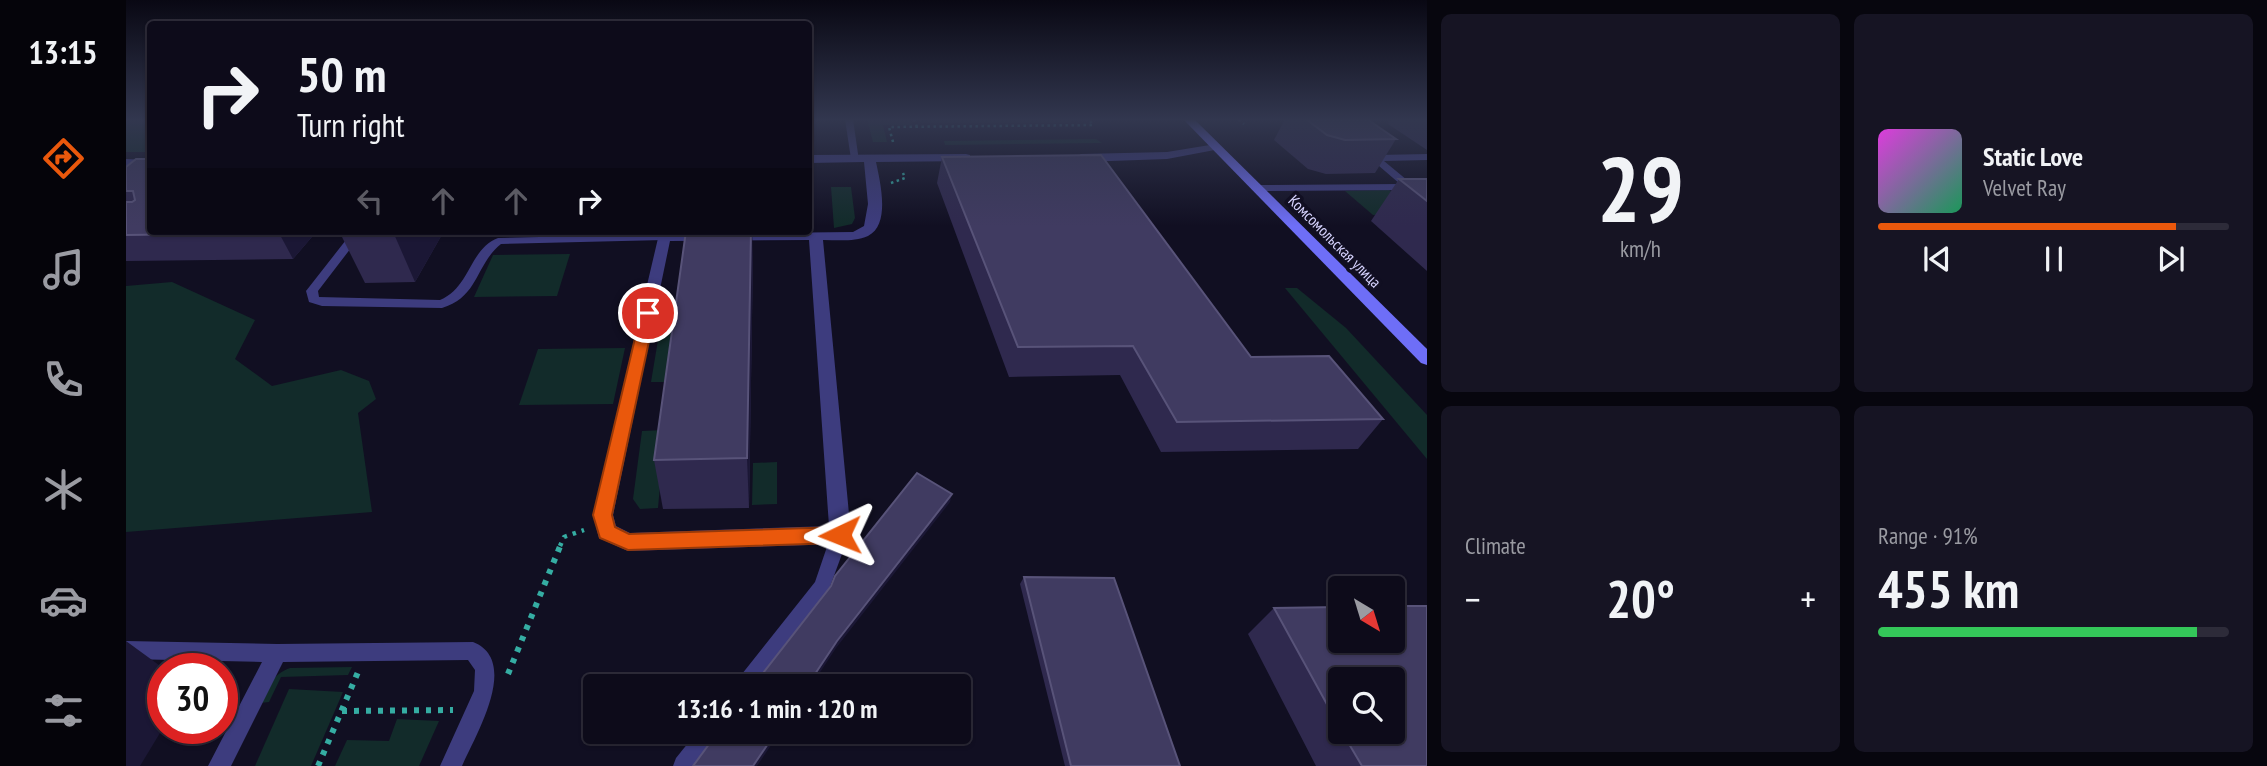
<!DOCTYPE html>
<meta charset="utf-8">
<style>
:root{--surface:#0d0b1a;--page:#161423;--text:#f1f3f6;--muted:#9a9ba2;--line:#2d2b39;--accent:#ea580c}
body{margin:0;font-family:"PT Sans Narrow",sans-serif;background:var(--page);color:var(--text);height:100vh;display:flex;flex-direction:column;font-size:26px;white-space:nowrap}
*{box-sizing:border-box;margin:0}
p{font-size:23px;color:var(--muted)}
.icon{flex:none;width:38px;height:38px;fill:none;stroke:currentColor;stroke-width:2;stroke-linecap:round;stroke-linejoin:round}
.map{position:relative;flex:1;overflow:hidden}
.details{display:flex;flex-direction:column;gap:14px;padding:14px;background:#07060e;width:840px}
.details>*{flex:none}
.top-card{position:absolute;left:21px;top:21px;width:665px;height:214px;border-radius:7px;box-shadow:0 2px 5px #0004,0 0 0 2px var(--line);background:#0d0b1a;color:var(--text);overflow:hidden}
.needle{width:46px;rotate:142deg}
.fabs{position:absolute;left:1202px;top:576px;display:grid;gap:14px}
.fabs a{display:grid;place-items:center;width:77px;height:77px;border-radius:7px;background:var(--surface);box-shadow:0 2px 5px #0004,0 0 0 2px var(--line);font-size:35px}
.speed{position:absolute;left:21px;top:653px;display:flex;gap:14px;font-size:35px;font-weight:700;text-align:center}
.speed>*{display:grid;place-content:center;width:91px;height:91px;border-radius:50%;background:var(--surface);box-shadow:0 2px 5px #0004,0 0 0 2px var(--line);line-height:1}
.speed .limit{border:10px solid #d22;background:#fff;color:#111}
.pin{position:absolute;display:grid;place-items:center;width:60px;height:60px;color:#fff;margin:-30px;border:4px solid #fff;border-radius:50%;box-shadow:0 2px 7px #0007}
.me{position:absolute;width:77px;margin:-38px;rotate:268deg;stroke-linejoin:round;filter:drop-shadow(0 0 5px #0008)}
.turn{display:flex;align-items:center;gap:24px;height:147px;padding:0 35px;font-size:32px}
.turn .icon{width:91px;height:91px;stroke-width:2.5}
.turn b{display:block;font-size:49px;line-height:60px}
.lanes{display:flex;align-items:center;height:66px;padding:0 35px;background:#0003;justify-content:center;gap:35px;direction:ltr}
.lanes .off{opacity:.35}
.big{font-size:52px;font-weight:600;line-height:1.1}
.details .widget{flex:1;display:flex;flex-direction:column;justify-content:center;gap:10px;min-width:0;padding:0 24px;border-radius:10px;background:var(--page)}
.details .dial{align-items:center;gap:0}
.dial b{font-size:91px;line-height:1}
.song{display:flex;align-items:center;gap:21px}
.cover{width:84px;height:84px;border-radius:10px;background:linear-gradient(135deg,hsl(300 70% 55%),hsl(150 70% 35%))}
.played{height:7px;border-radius:4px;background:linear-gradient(90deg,var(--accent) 85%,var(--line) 85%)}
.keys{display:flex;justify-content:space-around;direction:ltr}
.heat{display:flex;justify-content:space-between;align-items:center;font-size:38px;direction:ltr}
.charge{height:10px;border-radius:5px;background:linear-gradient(90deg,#34c759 91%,var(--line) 0)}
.details .tiles{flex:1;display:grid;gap:14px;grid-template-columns:repeat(2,1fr)}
.trip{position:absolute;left:457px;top:674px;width:388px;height:70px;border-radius:7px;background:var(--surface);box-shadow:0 2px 5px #0004,0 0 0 2px var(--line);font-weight:600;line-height:70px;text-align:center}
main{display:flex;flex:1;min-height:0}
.dock{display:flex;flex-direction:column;width:126px;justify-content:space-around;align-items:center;background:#05040a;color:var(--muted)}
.dock .icon{width:49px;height:49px}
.dock .current{color:var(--accent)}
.dock b{font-size:32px;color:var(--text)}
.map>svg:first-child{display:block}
.green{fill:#122b2a}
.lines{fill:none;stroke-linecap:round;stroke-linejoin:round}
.path-far2{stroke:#35ada3;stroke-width:2.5;stroke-dasharray:2.5 3.5;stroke-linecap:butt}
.path-far1{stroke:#35ada3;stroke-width:4.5;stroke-dasharray:3.5 6;stroke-linecap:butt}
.path{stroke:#35ada3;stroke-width:6;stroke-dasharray:5 7;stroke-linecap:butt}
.lane{fill:#3d3c7e;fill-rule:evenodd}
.street{fill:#3d3c7e;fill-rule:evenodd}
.secondary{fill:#6e6ef7;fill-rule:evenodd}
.wall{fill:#2f294e;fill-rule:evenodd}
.shaded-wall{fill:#1b1735}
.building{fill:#403b61;stroke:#585379;stroke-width:2}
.route{fill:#ea580c;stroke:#983908;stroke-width:2}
.labels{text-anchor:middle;stroke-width:7;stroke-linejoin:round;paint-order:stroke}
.far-street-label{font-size:16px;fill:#d5d2fd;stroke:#110f22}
</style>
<main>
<nav class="dock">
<b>13:15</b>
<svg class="icon current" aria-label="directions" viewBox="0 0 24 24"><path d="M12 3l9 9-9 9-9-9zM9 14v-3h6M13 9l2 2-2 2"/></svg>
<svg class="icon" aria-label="music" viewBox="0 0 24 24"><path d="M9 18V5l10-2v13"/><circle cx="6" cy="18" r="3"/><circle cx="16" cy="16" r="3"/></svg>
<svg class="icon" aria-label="phone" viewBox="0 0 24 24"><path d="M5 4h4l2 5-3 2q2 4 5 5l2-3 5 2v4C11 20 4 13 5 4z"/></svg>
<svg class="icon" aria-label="climate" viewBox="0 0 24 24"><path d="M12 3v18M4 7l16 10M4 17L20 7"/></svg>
<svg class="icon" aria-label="car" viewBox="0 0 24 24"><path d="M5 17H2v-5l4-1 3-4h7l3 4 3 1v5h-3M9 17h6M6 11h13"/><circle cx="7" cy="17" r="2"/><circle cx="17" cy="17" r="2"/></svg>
<svg class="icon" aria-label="filters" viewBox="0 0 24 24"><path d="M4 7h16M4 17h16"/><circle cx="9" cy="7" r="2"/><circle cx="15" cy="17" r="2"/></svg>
</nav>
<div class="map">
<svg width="1301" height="766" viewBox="0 0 1301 766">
<rect width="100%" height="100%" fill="#110f22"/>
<!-- green -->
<g class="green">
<rect x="0" y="119" width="24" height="33"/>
<path d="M741,119h43l2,6h-29l4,17h-14z"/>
<path d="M793,119h149l3,4h-150z"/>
<path d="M970,139l6,4 -157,2 -1,-4z"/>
<path d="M705,187h20l4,31 -3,6 -18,4z"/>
<path d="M1263,190l30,24 -46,1 -28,-24z"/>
<path d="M444,254l-13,42 -83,1 19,-42z"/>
<path d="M46,282l83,38 -20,39 37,27 69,-16 28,11 7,18 -18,14 14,99 -246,20v-246z"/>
<path d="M1159,288h12l49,40 81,87v44z"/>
<path d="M534,328h19l-8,54h-20z"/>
<path d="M499,348l-12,56 -94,1 19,-56z"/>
<path d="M539,430l-7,78 -18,1 -7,-10 9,-68z"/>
<path d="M651,462v42l-25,1 1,-42z"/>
<path d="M226,667l-4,8 -67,2 -12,25 -9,1c8,-17 12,-28 30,-35z"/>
<path d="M163,689l54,3 -32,74h-56z"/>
<path d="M271,719l42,2 -20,45h-84l12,-26 42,1z"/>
</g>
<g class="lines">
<!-- path-far2 -->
<g class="path-far2">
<path d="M788,119l3,8"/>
<path d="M1113,119l5,5"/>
<path d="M767,142l-4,-15 204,-2 -4,-6"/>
<path d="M765,183l14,-5 -2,-5"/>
</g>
<!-- path-far1 -->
<path class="path-far1" d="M434,546l4,-9 20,-7"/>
<!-- path -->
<g class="path">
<path d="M382,674l53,-130"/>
<path d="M216,711l111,-1"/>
<path d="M192,766l40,-94"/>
</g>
<!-- lane -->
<g class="lane">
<path d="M719,119h8l6,42 -8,-2z"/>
<path d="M1238,149h6l7,6 50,-1v6l-43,1 29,24v4l-4,1 -151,1 -5,-3 5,-3 142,-1 -36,-31z"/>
<path d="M227,231h11l-46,60 1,6 121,3c31,-13 29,-51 58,-62l166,-4 6,3 -6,3 -163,4c-26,21 -22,53 -59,64l-120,-2 -13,-4 -3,-11z"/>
<path d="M714,528l6,2 3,5 -21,57 -71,94h-22l3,-7 77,-97 16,-47 3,-5z"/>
<path d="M0,641l151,3 196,-2c48,19 2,94 -11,124h-22l34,-75 1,-21 -7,-10 -185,2 -52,104h-23l54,-104 -136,-3z"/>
<path d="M571,732h24l-24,34h-24l3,-8z"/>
</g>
<!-- street -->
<g class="street">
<path d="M1090,144l4,1v4l-53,10 -86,3 -6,-4 6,-4 86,-2z"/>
<path d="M840,154l4,1v6l-94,1c4,19 15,63 -8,74 -14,6 -30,4 -45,4l28,295 -3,6 -8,3 -212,7 -29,-13 -6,-23 66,-281 194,-2 11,-6 4,-22 -4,-42 -56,1v-8zM683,240l20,286 -199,7 -14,-7 -3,-11 57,-274z"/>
<path d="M0,159l24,1v6l-24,1z"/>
</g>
<!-- secondary -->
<path class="secondary" d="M1057,119h11l233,230v16l-6,-2z"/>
</g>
<!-- wall -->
<g class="wall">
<path d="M1159,119h82l29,20 -21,34 -49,1 -18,-5 -34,-29z"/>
<path d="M1265,119h36v31l-39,-26z"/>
<path d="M816,157l309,200 132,62 -25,30 -197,3 -41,-77 -111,2 -72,-194z"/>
<path d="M0,167l24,64h167l-24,28 -167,2z"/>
<path d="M1273,179h28v92l-56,-50z"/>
<path d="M218,231h100l-29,51 -50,1 -24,-48z"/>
<path d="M627,256l-4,252 -86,1 -9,-49z"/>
<path d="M898,577l156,189h-115l-45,-182z"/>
<path d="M1148,608l153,158h-111l-68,-132zM1214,679l53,53h-53z"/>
</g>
<!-- shaded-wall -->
<g class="shaded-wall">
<path d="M155,231h36l-24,28 -14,-26z"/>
<path d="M270,231h48l-29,51 -21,-48z"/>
<path d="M625,231h1l1,25 -4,252 -2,-50z"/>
<path d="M826,494l-2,8 -114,146 -25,38h-4l30,-45z"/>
<path d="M0,641l37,27v60l-23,38h-14z"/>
<path d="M650,732h4l-23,34h-4z"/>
</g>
<!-- building -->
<g class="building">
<path d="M1180,119h61l29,20 -51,1 -18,-5z"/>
<path d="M975,155l150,202 78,-1 54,63 -206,3 -44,-76 -115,1 -76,-190z"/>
<path d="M10,159h14v72h131l-2,2 -153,2v-33h6l3,-2 -2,-9h-7v-24z"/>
<path d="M1273,179h28v22z"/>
<path d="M218,231h52l-2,3 -53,1z"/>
<path d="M560,231h65l-4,227 -93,2z"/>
<path d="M791,473l35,21 -115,147 -30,45h-54l78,-100 4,-10z"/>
<path d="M898,577l90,1 66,188h-109z"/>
<path d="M1267,606h34v160h-65l-20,-34h51v-53h-53v49l-66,-120 66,-1v33h53z"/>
<path d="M592,732h58l-23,34h-60z"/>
</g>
<!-- sky -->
<linearGradient id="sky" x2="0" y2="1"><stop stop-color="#090813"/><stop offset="0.53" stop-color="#32374f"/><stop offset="1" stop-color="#32374f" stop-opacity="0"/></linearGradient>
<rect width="1301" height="226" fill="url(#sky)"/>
<!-- route -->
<path class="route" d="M522,309l7,4 -43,202 3,12 14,7 211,-7 7,2 2,6 -2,6 -7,2 -212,7 -28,-12 -7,-23 48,-202z"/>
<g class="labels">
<!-- far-street labels -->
<g class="far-street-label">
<text transform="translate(1209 241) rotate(45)" y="6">Комсомольская улица</text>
</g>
</g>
</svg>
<div class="fabs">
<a><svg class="needle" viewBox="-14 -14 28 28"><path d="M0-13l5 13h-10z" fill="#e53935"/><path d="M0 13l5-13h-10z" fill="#9a9ba2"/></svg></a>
<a><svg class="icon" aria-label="search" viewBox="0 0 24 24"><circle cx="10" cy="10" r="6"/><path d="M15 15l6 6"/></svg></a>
</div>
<div class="speed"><div class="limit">30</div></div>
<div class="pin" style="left:522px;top:313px;background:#d93025"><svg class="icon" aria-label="arrive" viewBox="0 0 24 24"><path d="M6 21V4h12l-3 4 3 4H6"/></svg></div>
<svg class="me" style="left:714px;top:535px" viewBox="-20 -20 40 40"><path d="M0-17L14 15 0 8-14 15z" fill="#ea580c" stroke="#fff" stroke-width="4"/></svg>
<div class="trip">13:16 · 1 min · 120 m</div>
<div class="top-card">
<div class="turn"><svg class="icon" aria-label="right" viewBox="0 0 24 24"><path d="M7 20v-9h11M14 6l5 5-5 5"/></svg><div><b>50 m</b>Turn right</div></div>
<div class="lanes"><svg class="icon off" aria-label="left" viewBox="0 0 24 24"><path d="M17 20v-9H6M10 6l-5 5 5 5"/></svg><svg class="icon off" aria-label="ahead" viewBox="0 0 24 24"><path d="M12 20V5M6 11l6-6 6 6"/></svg><svg class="icon off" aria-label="ahead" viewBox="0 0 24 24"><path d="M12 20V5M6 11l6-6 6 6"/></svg><svg class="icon" aria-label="right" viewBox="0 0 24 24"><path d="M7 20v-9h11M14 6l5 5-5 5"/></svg></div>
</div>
</div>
<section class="details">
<div class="tiles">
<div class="widget dial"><b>29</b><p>km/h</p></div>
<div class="widget">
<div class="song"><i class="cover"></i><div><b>Static Love</b><p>Velvet Ray</p></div></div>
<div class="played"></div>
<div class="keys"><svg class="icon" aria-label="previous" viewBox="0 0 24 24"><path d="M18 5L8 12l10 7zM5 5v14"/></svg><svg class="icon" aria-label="pause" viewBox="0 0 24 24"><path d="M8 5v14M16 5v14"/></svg><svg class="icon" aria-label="next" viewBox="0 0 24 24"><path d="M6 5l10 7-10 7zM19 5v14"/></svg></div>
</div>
<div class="widget"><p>Climate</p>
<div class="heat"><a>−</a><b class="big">20°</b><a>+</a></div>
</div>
<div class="widget"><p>Range · 91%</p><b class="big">455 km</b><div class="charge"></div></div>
</div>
</section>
</main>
